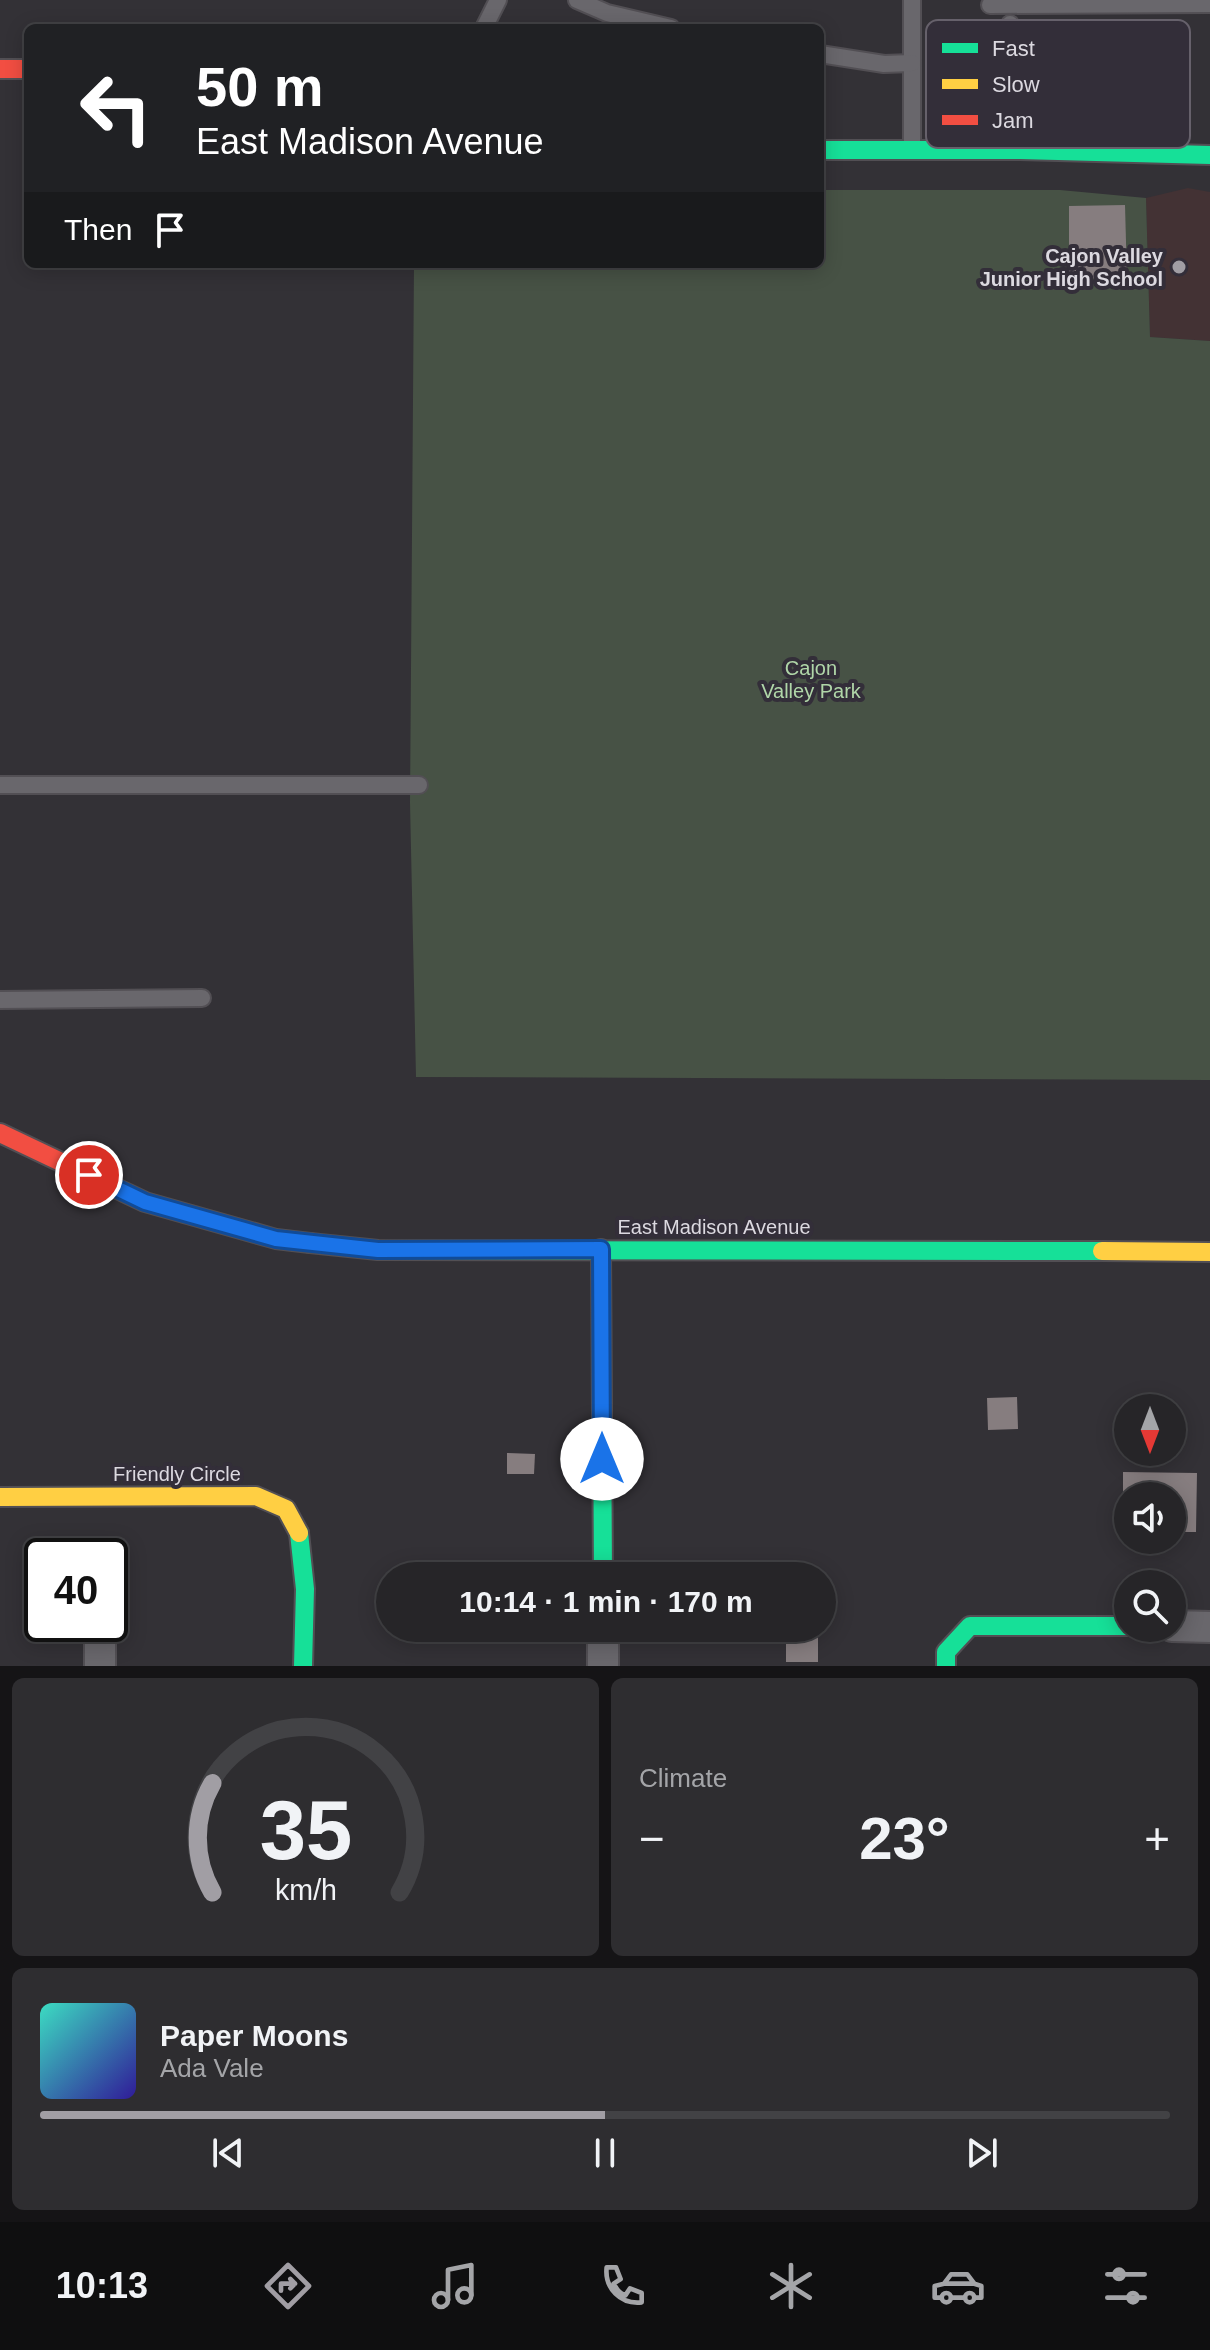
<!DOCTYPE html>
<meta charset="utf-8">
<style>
:root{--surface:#262528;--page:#2e2d30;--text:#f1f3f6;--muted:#a4a5a8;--line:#424245;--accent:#a19ea4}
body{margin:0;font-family:Helvetica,sans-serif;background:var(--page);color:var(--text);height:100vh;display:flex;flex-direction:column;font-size:30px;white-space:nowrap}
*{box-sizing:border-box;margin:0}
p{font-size:26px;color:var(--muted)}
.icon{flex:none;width:44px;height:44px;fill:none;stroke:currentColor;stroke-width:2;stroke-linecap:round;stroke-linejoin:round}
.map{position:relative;height:1666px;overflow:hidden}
.sheet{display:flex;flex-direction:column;gap:12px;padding:12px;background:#151416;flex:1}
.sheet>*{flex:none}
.hud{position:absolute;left:24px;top:24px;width:800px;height:244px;border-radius:12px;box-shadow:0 4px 20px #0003,0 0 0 2px var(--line);background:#202124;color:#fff;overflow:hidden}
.needle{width:52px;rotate:180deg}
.buttons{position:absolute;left:1114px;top:1394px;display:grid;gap:16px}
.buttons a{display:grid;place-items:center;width:72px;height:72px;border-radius:50%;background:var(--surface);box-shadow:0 4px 20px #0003,0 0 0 2px var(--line);font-size:40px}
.speed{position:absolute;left:24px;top:1538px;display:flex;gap:16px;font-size:40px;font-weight:700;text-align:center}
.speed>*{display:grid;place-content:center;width:104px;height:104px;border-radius:50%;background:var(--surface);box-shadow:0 4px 20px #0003,0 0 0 2px var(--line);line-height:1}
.speed .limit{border:4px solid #111;border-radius:12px;background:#fff;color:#111}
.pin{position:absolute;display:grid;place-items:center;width:68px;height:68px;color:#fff;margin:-34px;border:4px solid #fff;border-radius:50%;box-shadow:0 2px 8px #0007}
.me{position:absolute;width:88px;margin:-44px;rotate:0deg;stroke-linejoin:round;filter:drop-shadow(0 0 6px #0008)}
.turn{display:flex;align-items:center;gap:28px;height:168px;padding:0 40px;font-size:36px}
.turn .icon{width:104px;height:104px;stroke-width:2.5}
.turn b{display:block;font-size:56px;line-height:68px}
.then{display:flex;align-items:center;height:76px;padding:0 40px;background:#0003;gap:16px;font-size:30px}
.big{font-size:60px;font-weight:800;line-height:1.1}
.sheet .tile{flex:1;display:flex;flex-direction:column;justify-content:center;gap:12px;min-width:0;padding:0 28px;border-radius:12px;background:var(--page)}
.sheet .dial{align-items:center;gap:0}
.dial svg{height:208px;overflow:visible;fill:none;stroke:var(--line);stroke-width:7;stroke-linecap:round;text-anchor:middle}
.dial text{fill:var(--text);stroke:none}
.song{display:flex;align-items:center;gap:24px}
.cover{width:96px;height:96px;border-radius:12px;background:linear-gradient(135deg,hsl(170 70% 55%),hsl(250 70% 35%))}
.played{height:8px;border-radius:4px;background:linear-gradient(90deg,var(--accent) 50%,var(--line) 50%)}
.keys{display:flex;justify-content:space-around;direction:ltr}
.heat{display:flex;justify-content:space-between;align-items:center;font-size:44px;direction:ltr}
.sheet .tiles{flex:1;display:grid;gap:12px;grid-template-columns:1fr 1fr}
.tile:last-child{grid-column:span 2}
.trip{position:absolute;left:376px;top:1562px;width:460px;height:80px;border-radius:40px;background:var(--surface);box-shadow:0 4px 20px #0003,0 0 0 2px var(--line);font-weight:800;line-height:80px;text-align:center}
.menu{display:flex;height:128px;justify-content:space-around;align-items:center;background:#0f0f10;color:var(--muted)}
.menu .icon{width:56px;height:56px}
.menu .current{color:var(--accent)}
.menu b{font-size:36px;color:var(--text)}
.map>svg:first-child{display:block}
.education{fill:#433234}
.green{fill:#475245}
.building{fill:#867d7f}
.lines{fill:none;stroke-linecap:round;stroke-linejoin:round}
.lane-casing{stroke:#524f54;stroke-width:20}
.street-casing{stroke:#524f54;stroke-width:34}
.fast-casing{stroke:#524f54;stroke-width:22}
.slow-casing{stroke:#524f54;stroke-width:22}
.jam-casing{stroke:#524f54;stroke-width:22}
.lane{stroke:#69676c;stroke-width:16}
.street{stroke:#69676c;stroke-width:30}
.fast{stroke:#16e098;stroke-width:18}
.slow{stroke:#ffcf43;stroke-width:18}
.jam{stroke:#f24e42;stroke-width:18}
.route-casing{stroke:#114b97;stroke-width:20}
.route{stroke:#1a73e8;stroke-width:14}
.poi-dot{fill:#a19ea4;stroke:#332e39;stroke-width:3}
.labels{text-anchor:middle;stroke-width:8;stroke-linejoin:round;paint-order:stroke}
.poi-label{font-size:20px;font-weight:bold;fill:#dcd9e0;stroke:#332e39;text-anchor:end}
.park-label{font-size:20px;fill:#b0d6a8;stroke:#332e39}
.street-label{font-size:20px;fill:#dcd9e0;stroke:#332e39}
.key{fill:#332e39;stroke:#66616b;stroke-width:2}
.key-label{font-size:22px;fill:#dcd9e0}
</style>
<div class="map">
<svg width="1210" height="1666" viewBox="0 0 1210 1666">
<rect width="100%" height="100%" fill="#333136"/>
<!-- education -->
<path class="education" d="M1188,188l22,4v149l-60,-4 -4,-139z"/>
<!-- green -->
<path class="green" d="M820,190h240l86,8 4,139 60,4v739l-794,-3 -6,-274 4,-539h406z"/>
<!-- building -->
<g class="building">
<path d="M1125,205l2,74 -58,-1v-72z"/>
<path d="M1017,1397l1,32 -30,1 -1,-32z"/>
<path d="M507,1453l28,1 -1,20h-27z"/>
<path d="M1123,1472l74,1 -1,59h-24v-36h-44v35h-5z"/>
<rect x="786" y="1634" width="32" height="28"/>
</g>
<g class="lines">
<defs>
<g id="lane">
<path d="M577,0l30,13 64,15"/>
<path d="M912,0v149"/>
<path d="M990,5l220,-1"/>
<path d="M1010,24l1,125"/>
<path d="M484,28l14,-28"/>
<path d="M820,54l64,10 28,-1"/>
<path d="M0,785h419"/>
<path d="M0,1000l202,-2"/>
</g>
<g id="street">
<path d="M1172,1626l38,1"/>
<path d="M100,1628v38"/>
<path d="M603,1628v38"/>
</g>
<g id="fast">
<path d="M820,150h200l190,5"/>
<path d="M310,1243l68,7 724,1"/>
<path d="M601,1249l2,327"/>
<path d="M299,1533l6,56 -2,77"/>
<path d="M946,1666v-14l24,-26h158"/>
</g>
<g id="slow">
<path d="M1102,1251l108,1"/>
<path d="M0,1497l256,-1 30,13 13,24"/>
</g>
<g id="jam">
<path d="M0,69h28"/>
<path d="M0,1133l145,69 131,37 34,4"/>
</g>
</defs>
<!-- lane casing -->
<use href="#lane" class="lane-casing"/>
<!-- street casing -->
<use href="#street" class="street-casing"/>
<!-- fast casing -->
<use href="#fast" class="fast-casing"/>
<!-- slow casing -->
<use href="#slow" class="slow-casing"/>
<!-- jam casing -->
<use href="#jam" class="jam-casing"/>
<!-- lane -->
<use href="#lane" class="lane"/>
<!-- street -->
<use href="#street" class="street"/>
<!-- fast -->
<use href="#fast" class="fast"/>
<!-- slow -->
<use href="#slow" class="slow"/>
<!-- jam -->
<use href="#jam" class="jam"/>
</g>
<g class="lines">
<defs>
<path id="route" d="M89,1175l56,27 131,37 102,11 223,-1 1,210"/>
</defs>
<!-- route casing -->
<use href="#route" class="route-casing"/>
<!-- route -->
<use href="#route" class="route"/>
</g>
<!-- markers -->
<circle class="poi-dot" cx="1179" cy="267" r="8"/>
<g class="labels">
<!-- poi labels -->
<g class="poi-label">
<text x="1163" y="263">Cajon Valley<tspan x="1163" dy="23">Junior High School</tspan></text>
</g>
<!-- park labels -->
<g class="park-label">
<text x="811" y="675">Cajon<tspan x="811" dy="23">Valley Park</tspan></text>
</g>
<!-- street labels -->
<g class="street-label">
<text x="714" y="1234">East Madison Avenue</text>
<text x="177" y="1481">Friendly Circle</text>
</g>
</g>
<!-- legend -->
<rect x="926" y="20" width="264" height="128" rx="12" class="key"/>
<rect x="942" y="43" width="36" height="10" fill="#16e098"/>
<rect x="942" y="79" width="36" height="10" fill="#ffcf43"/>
<rect x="942" y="115" width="36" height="10" fill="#f24e42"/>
<g class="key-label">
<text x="992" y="56">Fast</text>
<text x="992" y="92">Slow</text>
<text x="992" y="128">Jam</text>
</g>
</svg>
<div class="buttons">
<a><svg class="needle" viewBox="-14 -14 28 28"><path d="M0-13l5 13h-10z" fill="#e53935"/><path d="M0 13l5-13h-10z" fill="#a4a5a8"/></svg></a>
<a><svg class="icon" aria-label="sound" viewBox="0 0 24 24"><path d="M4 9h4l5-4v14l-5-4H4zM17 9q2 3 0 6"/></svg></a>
<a><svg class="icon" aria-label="search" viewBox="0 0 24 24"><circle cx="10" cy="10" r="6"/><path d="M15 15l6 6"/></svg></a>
</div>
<div class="speed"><div class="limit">40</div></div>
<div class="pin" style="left:89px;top:1175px;background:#d93025"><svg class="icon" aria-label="arrive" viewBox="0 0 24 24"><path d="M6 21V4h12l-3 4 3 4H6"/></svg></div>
<svg class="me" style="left:602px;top:1459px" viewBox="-20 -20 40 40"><circle r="19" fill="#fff"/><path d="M0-13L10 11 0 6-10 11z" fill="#1a73e8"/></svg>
<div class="trip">10:14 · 1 min · 170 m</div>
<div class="hud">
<div class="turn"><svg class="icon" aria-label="left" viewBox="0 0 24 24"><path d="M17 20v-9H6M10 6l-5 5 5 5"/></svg><div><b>50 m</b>East Madison Avenue</div></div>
<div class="then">Then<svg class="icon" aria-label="arrive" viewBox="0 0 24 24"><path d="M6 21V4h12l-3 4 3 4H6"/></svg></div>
</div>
</div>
<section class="sheet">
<div class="tiles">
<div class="tile dial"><svg viewBox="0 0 100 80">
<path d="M14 69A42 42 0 1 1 86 69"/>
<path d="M14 69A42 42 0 0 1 14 27" stroke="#a19ea4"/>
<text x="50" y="56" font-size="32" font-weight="700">35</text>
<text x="50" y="72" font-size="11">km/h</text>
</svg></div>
<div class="tile"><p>Climate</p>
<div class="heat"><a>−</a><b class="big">23°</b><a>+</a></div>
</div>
<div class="tile">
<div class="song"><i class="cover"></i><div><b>Paper Moons</b><p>Ada Vale</p></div></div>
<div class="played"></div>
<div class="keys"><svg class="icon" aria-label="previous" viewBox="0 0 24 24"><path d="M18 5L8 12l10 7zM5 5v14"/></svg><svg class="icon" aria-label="pause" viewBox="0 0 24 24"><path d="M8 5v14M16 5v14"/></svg><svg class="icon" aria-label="next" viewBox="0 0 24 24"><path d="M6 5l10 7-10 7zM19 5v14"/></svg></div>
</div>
</div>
</section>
<nav class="menu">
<b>10:13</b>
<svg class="icon current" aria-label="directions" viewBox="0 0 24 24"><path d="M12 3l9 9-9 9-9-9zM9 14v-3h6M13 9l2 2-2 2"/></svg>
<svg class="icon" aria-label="music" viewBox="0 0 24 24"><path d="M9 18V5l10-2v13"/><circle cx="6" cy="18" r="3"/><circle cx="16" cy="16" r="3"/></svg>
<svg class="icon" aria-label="phone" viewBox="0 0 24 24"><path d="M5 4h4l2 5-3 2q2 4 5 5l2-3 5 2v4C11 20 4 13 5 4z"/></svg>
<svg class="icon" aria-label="climate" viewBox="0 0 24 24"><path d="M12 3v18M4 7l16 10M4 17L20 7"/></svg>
<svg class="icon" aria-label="car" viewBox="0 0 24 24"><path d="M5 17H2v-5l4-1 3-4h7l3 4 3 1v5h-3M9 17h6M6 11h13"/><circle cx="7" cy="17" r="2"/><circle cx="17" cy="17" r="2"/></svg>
<svg class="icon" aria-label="filters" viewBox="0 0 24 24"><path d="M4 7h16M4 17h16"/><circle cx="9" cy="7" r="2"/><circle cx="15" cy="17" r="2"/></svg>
</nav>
